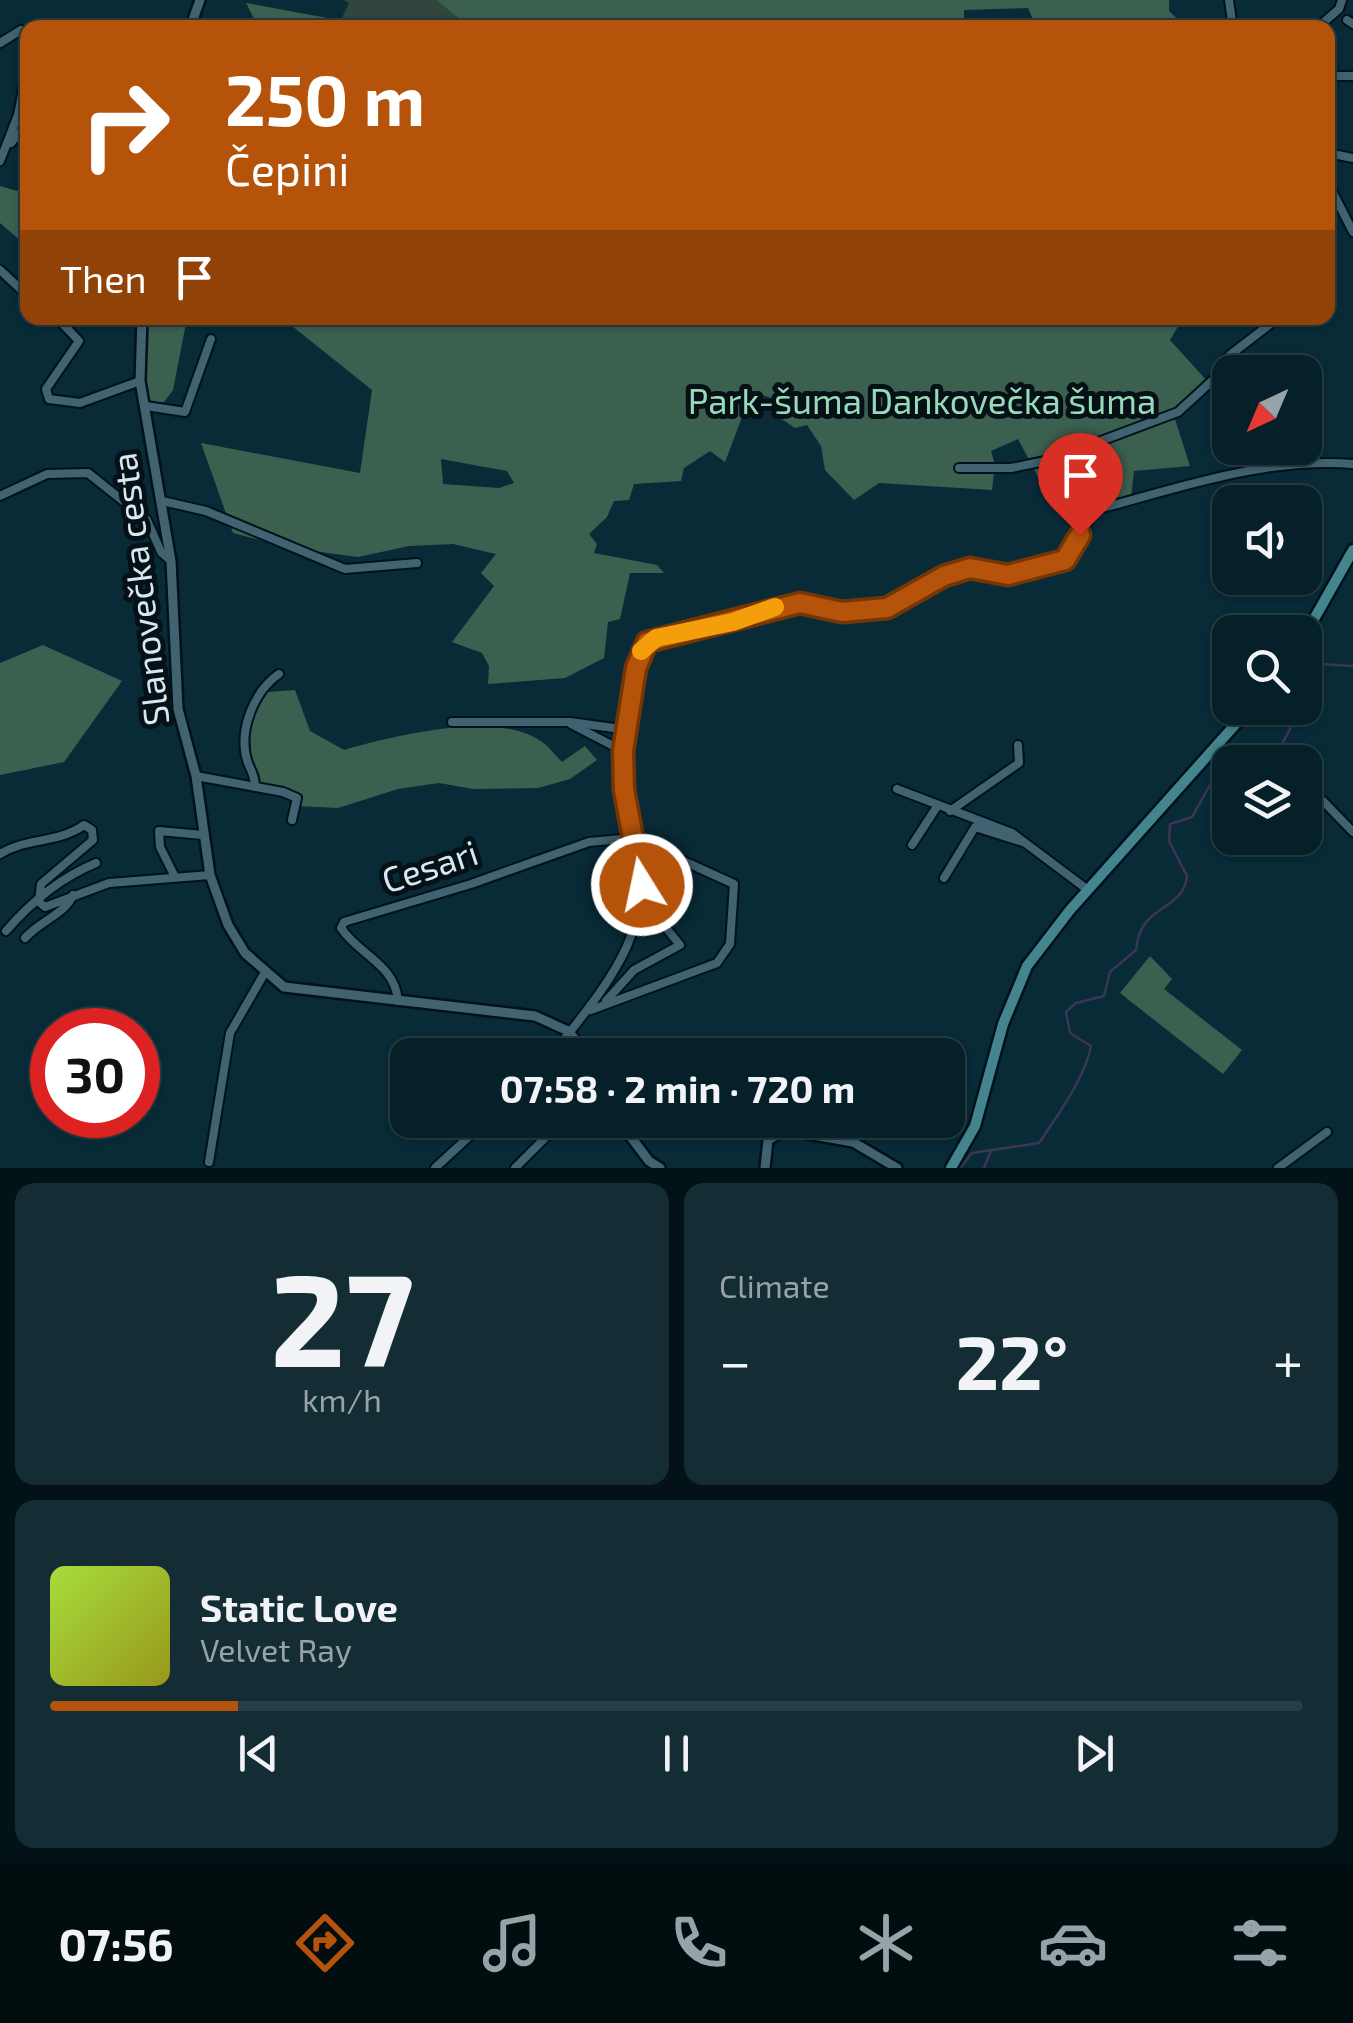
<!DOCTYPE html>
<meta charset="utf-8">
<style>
:root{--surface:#062029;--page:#142d35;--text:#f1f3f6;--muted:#98a3a8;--line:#273e46;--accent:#b45309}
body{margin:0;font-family:"Exo 2",sans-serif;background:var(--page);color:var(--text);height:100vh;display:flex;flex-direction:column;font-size:38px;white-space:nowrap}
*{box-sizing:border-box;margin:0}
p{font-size:32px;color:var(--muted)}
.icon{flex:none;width:55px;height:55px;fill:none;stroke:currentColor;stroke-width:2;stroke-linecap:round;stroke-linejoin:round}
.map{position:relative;height:1168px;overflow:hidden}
.panel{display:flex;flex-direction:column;gap:15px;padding:15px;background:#031217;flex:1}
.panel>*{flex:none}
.guide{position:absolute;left:20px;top:20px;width:1315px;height:305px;border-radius:20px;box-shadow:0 2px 8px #0004,0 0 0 2px var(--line);background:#b45309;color:#fff;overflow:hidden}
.needle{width:65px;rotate:224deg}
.controls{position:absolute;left:1212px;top:355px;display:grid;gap:20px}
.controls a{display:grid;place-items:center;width:110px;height:110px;border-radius:20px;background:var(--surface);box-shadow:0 2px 8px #0004,0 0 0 2px var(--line);font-size:50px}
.speed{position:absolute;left:30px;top:1008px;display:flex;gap:20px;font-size:50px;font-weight:700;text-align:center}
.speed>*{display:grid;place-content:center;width:130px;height:130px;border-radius:50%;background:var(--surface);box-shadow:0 2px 8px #0004,0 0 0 2px var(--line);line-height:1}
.speed .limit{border:15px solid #d22;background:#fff;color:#111}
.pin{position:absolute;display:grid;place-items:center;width:85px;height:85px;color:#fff;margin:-102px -42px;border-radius:50% 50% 50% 0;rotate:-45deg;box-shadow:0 0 10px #0007}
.pin .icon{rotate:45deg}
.me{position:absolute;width:110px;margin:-55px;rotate:350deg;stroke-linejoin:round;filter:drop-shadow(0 0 8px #0008)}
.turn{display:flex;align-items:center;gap:35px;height:210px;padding:0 40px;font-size:45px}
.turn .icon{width:130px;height:130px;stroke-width:2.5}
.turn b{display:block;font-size:70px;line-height:85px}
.then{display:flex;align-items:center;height:95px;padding:0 40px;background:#0003;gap:20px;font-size:38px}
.big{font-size:75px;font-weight:700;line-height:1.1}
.panel .widget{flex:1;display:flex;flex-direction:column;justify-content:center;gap:15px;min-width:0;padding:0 35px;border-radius:20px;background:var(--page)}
.panel .dial{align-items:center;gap:0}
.dial b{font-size:130px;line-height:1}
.song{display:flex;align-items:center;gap:30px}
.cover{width:120px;height:120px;border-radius:15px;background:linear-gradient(135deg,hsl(80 70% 55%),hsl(60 70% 35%))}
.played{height:10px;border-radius:5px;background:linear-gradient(90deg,var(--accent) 15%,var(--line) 15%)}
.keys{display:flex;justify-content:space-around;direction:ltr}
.heat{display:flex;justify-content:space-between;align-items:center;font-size:55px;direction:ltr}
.panel .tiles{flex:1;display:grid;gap:15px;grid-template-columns:1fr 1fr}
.widget:last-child{grid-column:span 2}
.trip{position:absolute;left:390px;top:1038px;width:575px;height:100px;border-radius:20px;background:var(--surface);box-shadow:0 2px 8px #0004,0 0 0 2px var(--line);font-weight:700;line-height:100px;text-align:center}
.menu{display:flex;height:160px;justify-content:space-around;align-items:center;background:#020d10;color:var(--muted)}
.menu .icon{width:70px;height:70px}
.menu .active{color:var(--accent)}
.menu b{font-size:45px;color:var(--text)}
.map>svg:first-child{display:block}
.green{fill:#31463c}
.forest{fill:#3c604f;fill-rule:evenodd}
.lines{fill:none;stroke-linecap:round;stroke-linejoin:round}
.stream{stroke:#3b3654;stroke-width:2.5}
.minor-casing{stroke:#00121b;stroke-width:12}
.tertiary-casing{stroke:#00121b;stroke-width:14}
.secondary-casing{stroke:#00121b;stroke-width:15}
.minor{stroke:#416270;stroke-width:8}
.tertiary{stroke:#416270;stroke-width:9}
.secondary{stroke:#43848e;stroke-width:10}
.route-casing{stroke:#753606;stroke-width:25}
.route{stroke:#b45309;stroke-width:18}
.slow{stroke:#f59e0b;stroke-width:18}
.labels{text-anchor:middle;stroke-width:10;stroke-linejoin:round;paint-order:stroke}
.park-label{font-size:35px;fill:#98d9b8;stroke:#051117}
.street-label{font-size:35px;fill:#d6e8f0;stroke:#051117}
</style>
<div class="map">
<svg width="1353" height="1168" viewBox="0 0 1353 1168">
<rect width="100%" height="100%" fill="#082b37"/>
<!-- green -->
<path class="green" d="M343,0h93l35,27h-94l-36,-7 8,-17z"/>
<!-- forest -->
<g class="forest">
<path d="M436,0h733v11l17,16h-150l-8,-19 -64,2v18h-493z"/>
<path d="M246,3l131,24h-119z"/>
<path d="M27,177v69l-27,-23v-37l17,5z"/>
<path d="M147,318h40l-14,72 -9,12h-14l-7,-35z"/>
<path d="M282,318h901l-13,22 38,42 -35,31 17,53 -56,5 -3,27 -37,9 -12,-17 -38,-2 -26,-49 -27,12 4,14 -3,25 -113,-7 -25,17 -29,-30 -4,-24 -14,-21 -12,3 -18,-12 -1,-16 -24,-9 -27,71 -15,-11 -26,17 -3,13 -47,3 -5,16 -15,1 -7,16 -18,17 8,10 -3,9 63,12 7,8h-34l-10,46 -12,3 -4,36 -39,20 -77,6 1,-18 -7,-13 -30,-11 42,-56 -13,-13 15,-19 -43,-10 -44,2 -51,11 -68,-9 -57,-15 -32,-90 159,30 12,-83zM441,459l66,12 7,12 -15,5 -56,-4z"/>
<path d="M43,645l79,36 -58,81 -64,13v-112z"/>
<path d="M295,690l15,41 34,19c49,-14 151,-39 195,-10 9,5 16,15 23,22l23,-16 12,14 -27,19 -32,9 -65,1 -34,-6 -41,6 -60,19 -42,-2 5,-9 -15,-8 -26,-4 -9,-25 -1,-25 4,-26 14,-17z"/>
<path d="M1150,956l22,23 -8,10 78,61 -19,24 -103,-81z"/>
</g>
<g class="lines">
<!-- stream -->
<g class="stream">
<path d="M1305,699l15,-35 33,2"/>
<path d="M1229,754l22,-9 24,4 6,-3 20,-38"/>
<path d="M960,1168l12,-15 67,-10c18,-27 46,-65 52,-97l-21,-13 -4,-21 10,-9 28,-7 6,-24 26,-22c4,-48 47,-37 51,-74l-18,-35 1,-17 22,-7 32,-57"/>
<path d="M984,1168l7,-17"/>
</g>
<defs>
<g id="minor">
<path d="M1229,0l4,28"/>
<path d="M1347,20l6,4"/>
<path d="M1317,28l22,-19 3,-9"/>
<path d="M0,43l21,-13 7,8"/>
<path d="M1328,76h25"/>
<path d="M11,143l17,-21"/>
<path d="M1328,153l25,5"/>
<path d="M0,161l18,-46 10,-52"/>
<path d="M1328,183l25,49"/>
<path d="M1328,245v19"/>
<path d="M0,270l28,26"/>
<path d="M57,318l22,23 -33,48 3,10 31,4 60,-22"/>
<path d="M146,406l39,6 26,-73"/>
<path d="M959,468h52l39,-8 128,-48 36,-33 16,-24 48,-37"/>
<path d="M0,496l47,-22 41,-1 59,47 14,32 10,9"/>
<path d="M162,501l44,10 139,58 72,-6"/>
<path d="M452,722h118l51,7 8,6"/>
<path d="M571,724l52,27"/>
<path d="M1216,746l14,17"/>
<path d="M196,776l87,16 14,6 -5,22"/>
<path d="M255,787c0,-11 -3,-14 -7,-24 -11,-31 6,-72 31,-89"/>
<path d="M897,789l115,44 76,57"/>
<path d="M1305,792l18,9 30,31"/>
<path d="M950,811l69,-48 -1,-18"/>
<path d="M912,845l26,-40"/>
<path d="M0,854c27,-17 57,-10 84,-29l8,5 1,10 -52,44 -2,18 6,5 64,-24 101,-8"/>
<path d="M175,877l-15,-30 -1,-16 44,4"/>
<path d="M944,878l31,-51 48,15"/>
<path d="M6,931c25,-29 54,-53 90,-68"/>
<path d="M25,938c14,-16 41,-25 48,-43"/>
<path d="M398,1001c-3,-37 -39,-46 -57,-73l3,-6 127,-38 118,-42 44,-4 101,46 -4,60 -13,19 -126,47"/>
<path d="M606,1001l28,-31 46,-25 -41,-50"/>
<path d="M561,1042l10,13"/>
<path d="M552,1055c26,-34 57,-69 75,-109 11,-25 14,-57 19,-84 -33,-50 -20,-105 -13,-160 3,-21 0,-42 14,-60l153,-39 42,9 45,-4 57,-32 26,-8 38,7 57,-14 30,-51c84,-22 170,-53 258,-46"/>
<path d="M209,1162l21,-129 34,-59"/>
<path d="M435,1168l52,-48"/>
<path d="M515,1168l48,-48"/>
<path d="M1278,1168l49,-36"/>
</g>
<g id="tertiary">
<path d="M190,28l10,-28"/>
<path d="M142,318l-2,63 31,180 7,148 18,67 14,99 18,50 17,28 39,34 251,29 33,15 20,24"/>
<path d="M618,1120l31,41 11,7"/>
<path d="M765,1168l3,-28 17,-10 68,12 44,26"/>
</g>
<g id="secondary">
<path d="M1305,635l48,-85"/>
<path d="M951,1168l24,-42 28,-102 24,-58 43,-56 180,-202"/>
</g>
</defs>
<!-- minor casing -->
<use href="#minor" class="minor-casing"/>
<!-- tertiary casing -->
<use href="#tertiary" class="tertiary-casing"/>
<!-- secondary casing -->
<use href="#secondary" class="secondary-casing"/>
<!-- minor -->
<use href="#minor" class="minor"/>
<!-- tertiary -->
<use href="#tertiary" class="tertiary"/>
<!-- secondary -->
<use href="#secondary" class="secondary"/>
</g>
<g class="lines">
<defs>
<path id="route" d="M642,885l4,-23 -13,-24 -9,-48 -1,-39 13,-83 11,-26 153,-39 42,9 45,-4 57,-32 26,-8 38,7 57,-15 15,-25"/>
</defs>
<!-- route casing -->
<use href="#route" class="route-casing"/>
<!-- route -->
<use href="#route" class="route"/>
<!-- slow -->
<path class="slow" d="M641,651l15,-13 77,-16 42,-15"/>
</g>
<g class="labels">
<!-- park labels -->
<g class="park-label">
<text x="922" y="414">Park-šuma Dankovečka šuma</text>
</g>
<!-- street labels -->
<g class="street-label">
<text transform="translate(141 589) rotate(-97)" y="12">Slanovečka cesta</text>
<text transform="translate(430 867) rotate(-18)" y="12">Cesari</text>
</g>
</g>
</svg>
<div class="controls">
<a><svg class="needle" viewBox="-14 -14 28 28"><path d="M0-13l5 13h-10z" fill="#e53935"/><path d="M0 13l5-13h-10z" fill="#98a3a8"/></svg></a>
<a><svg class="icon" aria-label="sound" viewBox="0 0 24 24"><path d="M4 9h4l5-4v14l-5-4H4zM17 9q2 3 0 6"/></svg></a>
<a><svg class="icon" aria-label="search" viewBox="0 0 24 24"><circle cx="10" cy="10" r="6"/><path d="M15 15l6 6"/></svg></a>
<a><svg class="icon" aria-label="layers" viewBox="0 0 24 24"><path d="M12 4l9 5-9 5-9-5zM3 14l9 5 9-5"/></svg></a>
</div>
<div class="speed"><div class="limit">30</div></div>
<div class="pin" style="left:1080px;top:535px;background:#d93025"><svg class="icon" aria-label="arrive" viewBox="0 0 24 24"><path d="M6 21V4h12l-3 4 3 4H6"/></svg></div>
<svg class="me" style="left:642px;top:885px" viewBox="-20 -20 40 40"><circle r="17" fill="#b45309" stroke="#fff" stroke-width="3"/><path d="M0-11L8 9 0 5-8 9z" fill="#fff"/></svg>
<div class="trip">07:58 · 2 min · 720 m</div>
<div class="guide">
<div class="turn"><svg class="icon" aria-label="right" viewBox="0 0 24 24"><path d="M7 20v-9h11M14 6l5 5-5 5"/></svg><div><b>250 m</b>Čepini</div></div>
<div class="then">Then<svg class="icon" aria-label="arrive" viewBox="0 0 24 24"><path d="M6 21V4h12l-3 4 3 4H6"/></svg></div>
</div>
</div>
<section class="panel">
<div class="tiles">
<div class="widget dial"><b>27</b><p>km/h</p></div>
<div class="widget"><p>Climate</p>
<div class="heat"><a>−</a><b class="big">22°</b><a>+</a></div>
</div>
<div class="widget">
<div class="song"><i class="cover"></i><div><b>Static Love</b><p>Velvet Ray</p></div></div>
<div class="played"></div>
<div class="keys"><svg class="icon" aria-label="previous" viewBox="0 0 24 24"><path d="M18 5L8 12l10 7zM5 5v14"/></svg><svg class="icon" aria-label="pause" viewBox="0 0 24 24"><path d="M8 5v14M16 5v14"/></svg><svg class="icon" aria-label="next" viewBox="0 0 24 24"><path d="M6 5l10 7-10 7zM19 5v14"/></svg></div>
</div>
</div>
</section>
<nav class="menu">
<b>07:56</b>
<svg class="icon active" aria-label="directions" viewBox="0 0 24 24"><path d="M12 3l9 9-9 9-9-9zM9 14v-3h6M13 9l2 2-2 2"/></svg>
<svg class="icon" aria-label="music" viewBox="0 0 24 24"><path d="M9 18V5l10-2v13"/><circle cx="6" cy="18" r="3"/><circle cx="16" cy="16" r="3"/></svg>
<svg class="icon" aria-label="phone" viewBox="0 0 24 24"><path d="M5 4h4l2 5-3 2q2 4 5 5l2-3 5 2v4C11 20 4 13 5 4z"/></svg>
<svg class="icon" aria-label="climate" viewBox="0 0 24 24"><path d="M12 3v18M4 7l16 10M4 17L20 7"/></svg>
<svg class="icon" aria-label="car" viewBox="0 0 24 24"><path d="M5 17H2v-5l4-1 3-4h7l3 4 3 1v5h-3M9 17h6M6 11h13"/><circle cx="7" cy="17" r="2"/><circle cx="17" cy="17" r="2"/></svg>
<svg class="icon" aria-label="filters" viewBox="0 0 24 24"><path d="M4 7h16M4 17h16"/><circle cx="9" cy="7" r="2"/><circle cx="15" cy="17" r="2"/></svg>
</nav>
